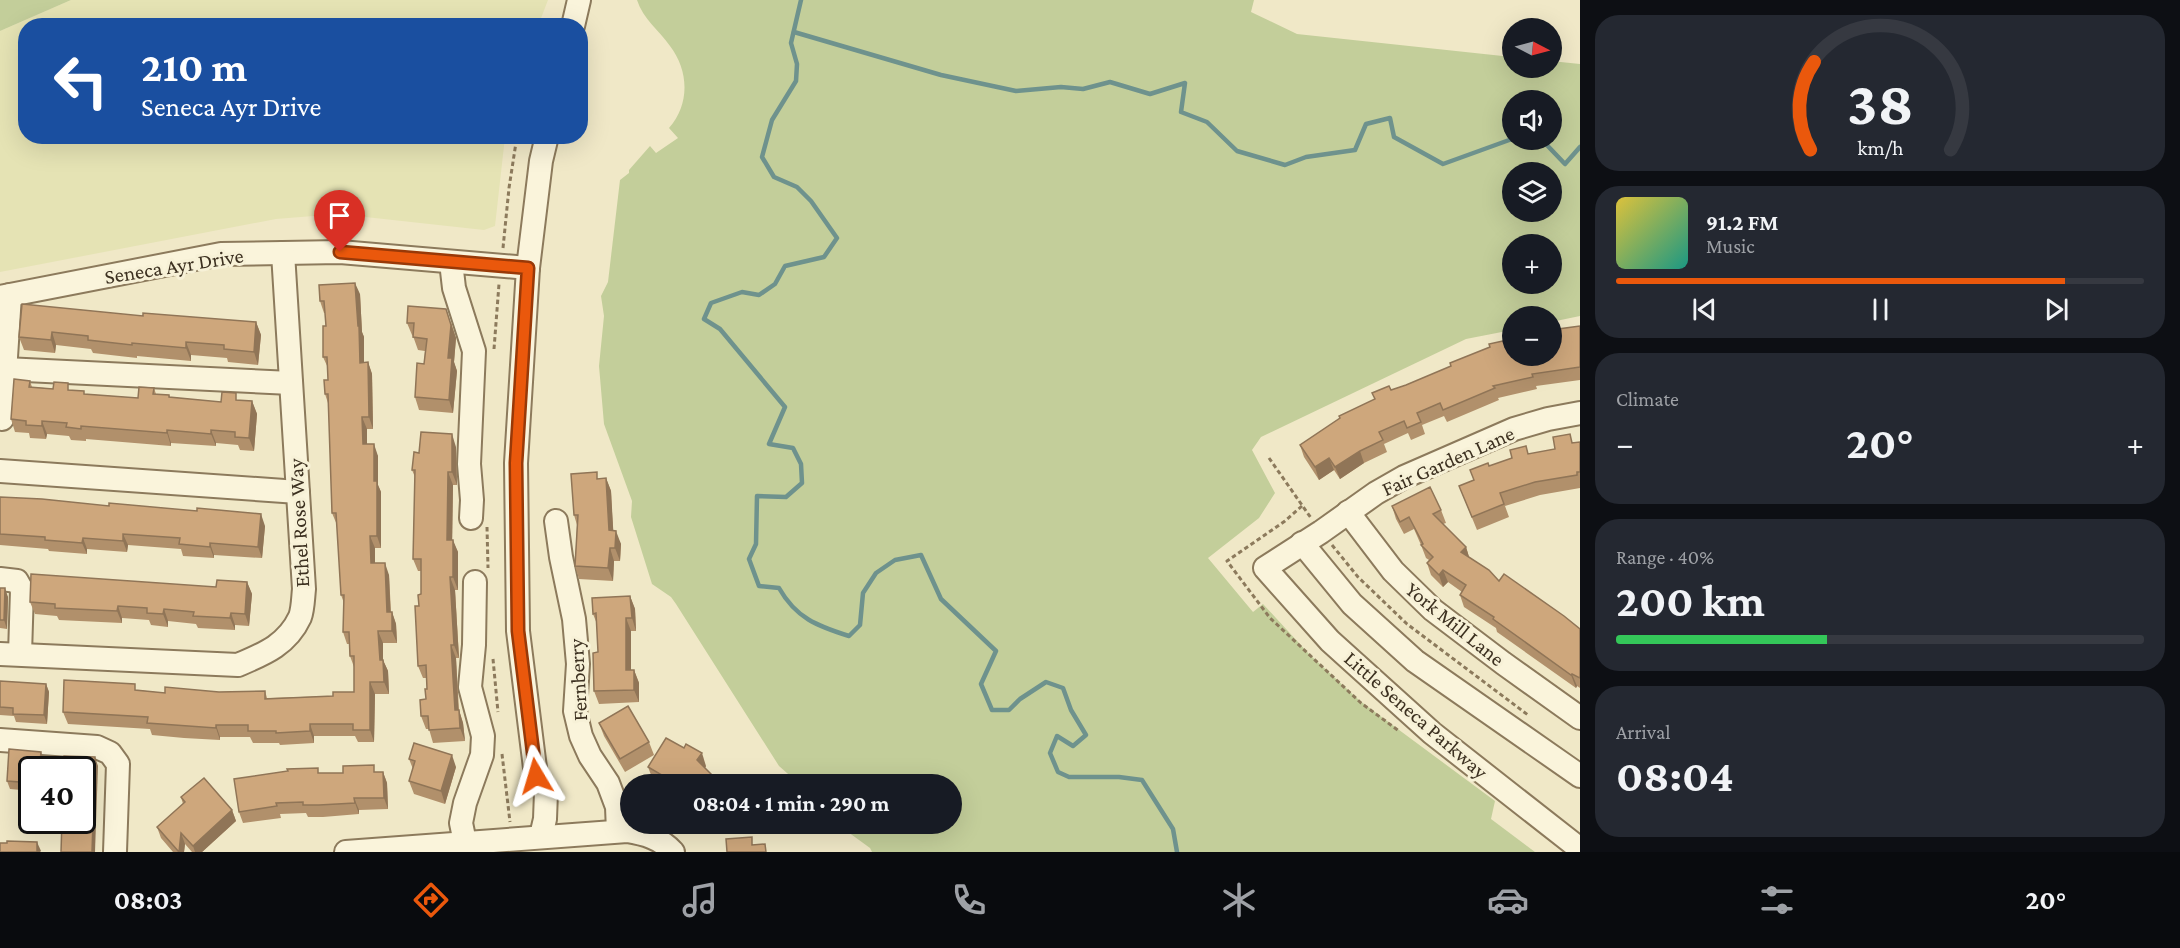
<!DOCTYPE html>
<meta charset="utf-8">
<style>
:root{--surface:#171b24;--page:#242831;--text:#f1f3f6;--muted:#9ea1a6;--line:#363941;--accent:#ea580c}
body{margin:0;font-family:"Crimson Pro",serif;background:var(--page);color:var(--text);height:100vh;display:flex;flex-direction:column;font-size:22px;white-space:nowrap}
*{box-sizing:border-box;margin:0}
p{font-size:20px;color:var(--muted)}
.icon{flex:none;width:33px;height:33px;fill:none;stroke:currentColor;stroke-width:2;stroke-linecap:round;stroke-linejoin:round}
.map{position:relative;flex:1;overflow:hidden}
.side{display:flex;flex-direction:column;gap:15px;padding:15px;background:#0d0f14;width:600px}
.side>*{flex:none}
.top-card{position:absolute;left:18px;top:18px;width:570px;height:126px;border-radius:24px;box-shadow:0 6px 24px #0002;background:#1a4fa0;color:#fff;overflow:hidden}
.needle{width:39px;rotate:96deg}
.tools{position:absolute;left:1502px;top:18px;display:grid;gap:12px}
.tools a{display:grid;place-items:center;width:60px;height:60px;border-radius:50%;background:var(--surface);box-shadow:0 6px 24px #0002;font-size:30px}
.speed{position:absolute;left:18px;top:756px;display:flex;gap:12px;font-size:30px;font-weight:700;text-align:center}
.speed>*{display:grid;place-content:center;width:78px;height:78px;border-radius:50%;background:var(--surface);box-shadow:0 6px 24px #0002;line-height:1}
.speed .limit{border:3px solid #111;border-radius:9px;background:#fff;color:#111}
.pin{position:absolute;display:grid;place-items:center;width:51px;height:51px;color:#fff;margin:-62px -26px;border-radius:50% 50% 50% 0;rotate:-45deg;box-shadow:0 0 6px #0007}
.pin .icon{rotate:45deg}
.me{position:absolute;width:66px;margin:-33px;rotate:353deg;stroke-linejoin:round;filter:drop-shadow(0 0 4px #0008)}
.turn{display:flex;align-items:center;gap:21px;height:126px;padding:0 24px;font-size:27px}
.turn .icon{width:78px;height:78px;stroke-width:2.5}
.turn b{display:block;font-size:42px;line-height:51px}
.big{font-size:45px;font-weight:700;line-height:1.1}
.side .widget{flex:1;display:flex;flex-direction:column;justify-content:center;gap:9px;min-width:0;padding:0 21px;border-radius:24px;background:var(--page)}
.side .dial{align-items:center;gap:0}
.dial svg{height:156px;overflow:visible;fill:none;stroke:var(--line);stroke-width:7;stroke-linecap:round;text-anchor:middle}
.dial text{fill:var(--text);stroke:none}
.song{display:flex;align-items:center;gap:18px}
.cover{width:72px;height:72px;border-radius:9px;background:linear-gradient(135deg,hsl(50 70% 55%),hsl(170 70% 35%))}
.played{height:6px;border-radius:3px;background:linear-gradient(90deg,var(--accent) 85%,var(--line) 85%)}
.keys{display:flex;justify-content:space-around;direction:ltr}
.heat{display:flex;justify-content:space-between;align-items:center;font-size:33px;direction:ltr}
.charge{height:9px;border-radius:4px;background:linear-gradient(90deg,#34c759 40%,var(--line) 0)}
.trip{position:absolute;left:620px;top:774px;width:342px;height:60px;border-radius:30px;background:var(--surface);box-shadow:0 6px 24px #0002;font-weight:700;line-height:60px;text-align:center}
.menu{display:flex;height:96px;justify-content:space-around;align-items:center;background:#090b0e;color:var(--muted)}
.menu .icon{width:42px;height:42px}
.menu .on{color:var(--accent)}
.menu b{font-size:27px;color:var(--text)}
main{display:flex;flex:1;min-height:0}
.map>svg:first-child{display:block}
.farmland{fill:#e5e3b4}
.green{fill:#c3ce9a;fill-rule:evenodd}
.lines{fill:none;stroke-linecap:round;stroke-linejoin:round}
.stream{stroke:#6e928d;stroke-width:4.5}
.minor-casing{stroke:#8c7a5c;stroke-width:26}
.path{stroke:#8c7a5c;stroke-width:3;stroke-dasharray:4.5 3;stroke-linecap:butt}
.minor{stroke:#faf4db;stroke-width:22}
.wall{fill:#b1906b}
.shaded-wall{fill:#907557}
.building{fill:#cea77c;stroke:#907557;stroke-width:1.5}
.route-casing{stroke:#983908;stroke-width:15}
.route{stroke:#ea580c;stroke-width:10}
.labels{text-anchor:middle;stroke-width:6;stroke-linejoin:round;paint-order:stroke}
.street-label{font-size:21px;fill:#3c3020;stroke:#f7f1d7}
</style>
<main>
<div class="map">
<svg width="1580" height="852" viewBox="0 0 1580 852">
<rect width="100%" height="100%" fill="#f0e8c7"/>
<!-- farmland -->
<path class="farmland" d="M71,0h477l-10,26h-512v110l479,1 -10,89 -11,4 -146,-16 -62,5 -276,53v-241z"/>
<!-- green -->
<g class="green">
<path d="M0,0h71l-71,31z"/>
<path d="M637,0h617l-3,12 46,22 215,23v11h39v-7l29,3v252l-29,6v-6h-39v14l-46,9 -205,98 -9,13 23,43 -16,25 -51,40 45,54 10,-8 46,50 51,47 135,100 -4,18 44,33h-663l-2,-4 -33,-24h114v-40h-154l-1,-3 -17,-15 -103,-162 -5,-7 -19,-13 -21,-67 1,-16 -28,-77 -5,-58 5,-50 -3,-20 7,-14 12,-102 9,-7v-3l21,-24 6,7 22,-15 -9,-10c21,-24 20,-57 1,-82 -11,-16 -27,-27 -33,-46zM1551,100v40h-39v-40zM1551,172v40h-39v-40zM1512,244h39v40h-39z"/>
</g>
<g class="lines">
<!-- stream -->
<g class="stream">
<path d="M801,0l-10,43 6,21 -1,17 -24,39 -10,37 12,20 23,10 14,14 26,37 -13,19 -39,9 -10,18 -16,11 -17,-3 -31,11 -7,16 16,10 65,78 -16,37 24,4 8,16 1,19 -16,14 -29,-1 -1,48 -7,15 10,27 20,2c17,30 38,38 70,48l11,-11 3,-32 13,-20 19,-13 26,-5 20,44 55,52 -15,33 11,26h17l11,-11 26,-17 17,6 8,22 15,25 -13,11 -16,-10 -7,17 8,19 11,5h50l23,3 31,49 4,23"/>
<path d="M794,32l147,43 75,16 45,-4 22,2 27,-7 40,12 35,-11 -4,29 26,10 30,29 48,14 21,-8 49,-7 11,-26 24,-6 4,19 49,27 69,-25"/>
<path d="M1536,140l7,1 22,23 15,-17"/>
</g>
<defs>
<g id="minor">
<path d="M573,26l6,-26"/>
<path d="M451,262l3,26 20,63 -5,113 3,36 -1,18"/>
<path d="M0,297l221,-43 119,-2 188,16"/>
<path d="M5,369l286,14"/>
<path d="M1580,413l-32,6 -34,10 -110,48 -28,16 -55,39 -56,36 65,73 102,92 148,116"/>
<path d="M2,419l8,-124"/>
<path d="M0,471l298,21"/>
<path d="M1348,512l45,59 40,39 70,53 77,55"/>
<path d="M556,521l5,36 13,62 4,45 -3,47 6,25 9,20 18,27 9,24 1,24"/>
<path d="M1302,543l50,61 63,57 165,115"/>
<path d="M0,579l17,2 5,9 -2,64"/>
<path d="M0,654l238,11c26,-11 49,-20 62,-48 3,-8 3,-19 4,-28l-21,-336"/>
<path d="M0,740l97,7 13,6 8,11 -3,88"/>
<path d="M541,836l4,-17 1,-27 -10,-16 -18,-145 -2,-168 12,-195 13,-107 6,-25"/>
<path d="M346,852l281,-21c18,3 33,7 46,21"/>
<path d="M467,852l-6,-29 4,-20 17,-48 1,-19 -13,-49 4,-42 1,-63"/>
</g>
</defs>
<!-- minor casing -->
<use href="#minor" class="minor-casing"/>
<!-- path -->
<g class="path">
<path d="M503,248l6,-60 8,-52"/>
<path d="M494,349l5,-65"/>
<path d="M1269,458l42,60"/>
<path d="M1302,506l-17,15 -58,40 43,57 91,85 38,28"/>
<path d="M487,527l1,41"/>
<path d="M1332,545l26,32 49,47 121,91"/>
<path d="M493,659l5,53"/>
<path d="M502,754l8,68"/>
</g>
<!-- minor -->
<use href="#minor" class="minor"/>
</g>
<!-- wall -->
<g class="wall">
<path d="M360,294l2,38 2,5v25h4l4,12 1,55h-6v15l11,12v29l3,7v56h-6v15l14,12 2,37h1l4,12 1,19h-14v17l5,11 1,23h-14l-1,48h-16l-3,-6h-41v7l-34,2 -1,-2h-26l-3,-6h-30v3l-36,-2 -32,-3 -2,-6 -82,-5 -5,-12 74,-22 28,3 100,-2 2,7 66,-2 21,-4v-25l-4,-11 -1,-12h-2l-4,-12 1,-29 -3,-8 -4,-70 -5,-12 -3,-107 -4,-12 3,-14v-12l-5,-11 3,-31 -1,-13h-1l-4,-12z"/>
<path d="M143,316l113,6 5,13 -3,30 -30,-3 -1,-4 -36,-3v6l-54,-5v2l-44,-5 -2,-4 -35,-4 -1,8 -31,-3 -5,-13z"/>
<path d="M451,322l5,16 -2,24 3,9 -4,42 -34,-3 -4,-13 9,-33 1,-13 -7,-1 -5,-14 -1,-1 -5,-12z"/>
<path d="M1580,326v54l-44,6 1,3 -39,9 1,2 -52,22 -3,-6 -22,9 3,9 -14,6 -3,-7 -24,11 3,8 -23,11 -24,16 -6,-9 -15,10 -15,-23 -4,-12 40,-27 51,-28z"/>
<path d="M30,381l2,6 39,3 14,4 53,4 16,-10 2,6 13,1 1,2 51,5 18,-2 13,1 5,13 -3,37 -14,-1 -2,-5 -22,-2v3l-45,-3v3l-85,-7v2l-15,-1 -2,-4 -22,-2 -1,5 -16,-1 -1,-5 -14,-1 -4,-13z"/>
<path d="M1573,442h7v46l-40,7 -35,11 4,11 -32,13 -18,-44 15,-6 -4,-10 19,-4 40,-12 26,-5z"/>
<path d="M456,447l1,38h-4l-1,55 6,12v38h-3l4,68h-3l3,52 4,13 2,18 -32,2 -4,-14h-3l-5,-13 5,-17 1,-10v-11h-4l-5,-12 1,-60 2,-12v-23h-3l-5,-12 2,-82 -3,-7 7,-17z"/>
<path d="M606,478l5,13 2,40 8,13 -1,17h-6l-1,20 -34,-2 -4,-13 2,-41 -3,-10 25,-36z"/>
<path d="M0,497l265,29 -3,32 -48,-3v3l-31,-2 -2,-7 -53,-4 -1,7 -40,-3v5l-38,-3 -1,-2 -48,-4z"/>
<path d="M1392,506l49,4 5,13 -3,1 23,23 3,10 30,24 81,48v59l-3,-2 -1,2 -79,-56 -1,-4 -32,-21 -4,-12 2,-3 -14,-10 -5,5 -12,-12 -4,-12 2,-3 -3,-2 -5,-13 -7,-16 -10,5 -8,-15z"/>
<path d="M247,582l5,12 -3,32 -14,-1v5l-37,-2 -2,-4 -28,-3v6l-17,-2 -2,-5 -27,-2v5l-63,-3 -2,-4 -22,-2 -5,-12 186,-15z"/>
<path d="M0,588l8,9 -1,32 -7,-1z"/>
<path d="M630,596l5,13 1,22h-5v39h3l5,13v19l-40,2 -5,-13 4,-39 -1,-28 -4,-10z"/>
<path d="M0,681l46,3 3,8 -2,32 -31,-2 -2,-6 -14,-1z"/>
<path d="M599,723l50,19 5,13 -29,17 -21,-36z"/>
<path d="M409,759l47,8 -11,37 -31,-10 -5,-13 4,-12z"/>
<path d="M44,760l-12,10v21l-22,-2 -3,-8z"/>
<path d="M706,766l-1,2 15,15 12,1h-71l-8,-4 -5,-13z"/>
<path d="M383,772l4,11 1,26 -29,1v4l-36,3h-15l-2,-4 -26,1 1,4 -38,5 -4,-11 81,-39h23z"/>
<path d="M181,797l51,13 4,11 -34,31h-10l-7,-8 -1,8h-11l-12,-14 -4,-11 26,-23z"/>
<path d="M705,824h19l-9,9z"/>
</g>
<!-- shaded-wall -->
<g class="shaded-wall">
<path d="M355,283l5,11 2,38 2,5v37l-4,-11z"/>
<path d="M446,309l10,29 -2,24 3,9 -4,42 -4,-13z"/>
<path d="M256,322l5,13 -3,30 -4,-13z"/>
<path d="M52,332l4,13 -1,8 -4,-13z"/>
<path d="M186,342l5,13v6l-5,-13z"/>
<path d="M368,362l4,12 1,55 -4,-12z"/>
<path d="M252,401l5,13 -3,37 -5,-13z"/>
<path d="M362,417l5,12v27l-4,-12z"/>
<path d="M42,421l5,13 -1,5 -4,-13z"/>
<path d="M167,430l4,13v3l-4,-13z"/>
<path d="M211,430l5,13v3l-5,-12z"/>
<path d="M452,434l4,13 1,38 -5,-13z"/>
<path d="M374,444l4,12v29l3,7v56l-4,-12 -3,-55z"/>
<path d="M1360,451l4,12 -24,16 -5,-12z"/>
<path d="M1329,458l5,12 -15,10 -4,-13z"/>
<path d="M448,472l5,13 -1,67 -5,-12z"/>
<path d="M606,478l5,13 3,52 -5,-13z"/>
<path d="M261,514l4,12 -3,32 -4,-11z"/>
<path d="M616,531l5,13 -1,17 -5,-13z"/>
<path d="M123,534l5,11 -1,7 -4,-11z"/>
<path d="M370,536l5,12v27l-4,-12z"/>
<path d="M83,538l4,11v5l-5,-11z"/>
<path d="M453,540l5,12v38l-5,-13z"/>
<path d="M210,543l4,12v3l-4,-11z"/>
<path d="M1466,547l4,13 -9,-8z"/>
<path d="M610,548l4,13 -1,20 -5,-13z"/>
<path d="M385,563l4,12 2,49 -4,-12z"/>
<path d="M1443,570l5,12 -5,5 -4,-12z"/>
<path d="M450,577l5,13 4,68 -5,-13z"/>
<path d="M247,582l5,12 -3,32 -4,-12z"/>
<path d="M5,588l3,9 -1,32 -3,-9z"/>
<path d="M630,596l5,13 1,22 -4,-13z"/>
<path d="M118,606l4,12v5l-5,-12z"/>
<path d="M164,609l4,12v6l-5,-13z"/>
<path d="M392,612l4,12 1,19 -5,-12z"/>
<path d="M231,613l4,12v5l-5,-12z"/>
<path d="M626,618l5,13v52l-5,-13z"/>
<path d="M378,631l5,12v17l5,11 1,23 -5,-12 -4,-22z"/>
<path d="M451,645l5,13 3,65 -4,-13z"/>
<path d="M634,670l5,13v19l-5,-12z"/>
<path d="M1572,674l5,12 -1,2 -5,-13z"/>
<path d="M370,682l5,12 -1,48 -4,-12z"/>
<path d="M46,684l3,8 -2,32 -3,-9z"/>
<path d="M459,710l4,13 2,18 -5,-13z"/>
<path d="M310,724l4,12v7l-4,-12z"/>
<path d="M216,725l4,12v3l-4,-12z"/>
<path d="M41,752l3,8 -1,10h-4z"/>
<path d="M702,753l4,13 -4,7 -5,-13z"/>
<path d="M452,755l4,12 -11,37 -4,-13z"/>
<path d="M95,757l3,9 -3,86h-3z"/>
<path d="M383,772l4,11 1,26 -4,-11z"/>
<path d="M354,798l5,12v4l-4,-11z"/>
<path d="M232,810l4,11 -34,31h-7l-2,-6z"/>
<path d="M711,824h13l-9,9z"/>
<path d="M181,833l4,11 -1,8h-5z"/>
<path d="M37,842l4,9 -1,1h-3z"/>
</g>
<!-- building -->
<g class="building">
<path d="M355,283l3,43h1l1,37 8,-1 1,55h-7l1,27h11v37h3v55h-7l1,27h14l2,49h5v19h-14l2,29h3l1,22h-14v48h-17v-6h-43v7l-34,2v-2h-28v-6h-32v3l-69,-5 1,-6 -85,-5 1,-32 71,4v6l30,3v-6l54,5 46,-1v8l68,-3v-4h21v-36h-4l-1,-24h-6l1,-37h-3l-5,-82h-4l-4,-119h-3l-1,-14h4l-1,-23h-4v-31h3l-2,-25h-4l-1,-16z"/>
<path d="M22,304l121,12v-3l113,9 -2,30 -30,-3v-4l-38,-3v6l-54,-5v2l-44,-5v-4l-36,-4 -1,8 -32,-3z"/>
<path d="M408,306l38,3 5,16 -3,33h4l-3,42 -34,-3 2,-34 7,1 3,-25 -14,-2 1,-14h-7z"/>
<path d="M1580,326v41l-48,7 1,3 -40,9 2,2 -52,22 -3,-7 -23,10 4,9 -14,6 -3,-7 -25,11 4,8 -23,11 -25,16 -6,-9 -14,9 -15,-22 40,-27 -1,-2 36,-17 -3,-6 17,-7 2,4 15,-5 45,-19 -1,-3 40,-16 -1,-3 23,-5v17h39v-26z"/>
<path d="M14,379l16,2 -1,6 24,2 1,-7 14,1v7l16,1v3l54,4 1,-11 15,1 -1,6 16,1v2l52,5 1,-10 14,1v7l16,1 -3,37 -14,-1v-5l-24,-2v4l-44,-4v3l-86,-7v3l-15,-2 1,-4 -25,-2v5l-16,-1v-4l-15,-2z"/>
<path d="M421,432l31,2v38h-4l-1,68h6v37h-3l4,68h-3l4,65h4l1,18 -31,2 -1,-14h-7l-1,-16 6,-1 -1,-10h2l-1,-24 -8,1 -3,-60h4l-1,-11 3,-1v-35h-8l2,-89h-3l2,-18 5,1z"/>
<path d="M1570,434l2,9 8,-1v30h-3v3l-42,7 -35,11 4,11 -32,13 -13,-31 15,-6 -4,-10 18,-7 1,3 23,-8 -2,-8 16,-4 2,8 27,-5 -2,-12z"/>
<path d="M597,472v7l9,-1 3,52 7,1 -1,17h-5l-2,20 -33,-2 3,-51h-4l-3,-41z"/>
<path d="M1430,487l11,23 -8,4 33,33 -5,5 28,18 10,11 5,-7 60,42 16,13v49l-8,-4 -1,1 -78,-56 1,-2 -34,-22 6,-10 -23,-15 -4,5 -12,-12 6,-6 -12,-12 2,-1 -14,-27 -9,5 -8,-16z"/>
<path d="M0,497l42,2 67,7v-3l88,8v-3l64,6 -3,33 -48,-4v4l-31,-3 1,-6 -57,-4v7l-40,-3 -1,5 -37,-3v-3l-45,-3z"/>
<path d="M31,574l185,13 1,-7 30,2 -2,32 -14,-1 -1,5 -37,-2 1,-4 -30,-3 -1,5 -16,-1v-5l-29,-2 -1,5 -62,-3v-4l-25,-2z"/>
<path d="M0,588h5l-1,32h-4z"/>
<path d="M630,596l2,22h-6v52h8v20l-40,1 -1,-38 5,-1 -2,-39 -3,1 -1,-16z"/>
<path d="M0,681l46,3 -2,31 -31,-1v-6l-13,-1z"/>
<path d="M628,706l21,36 -29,17 -21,-36z"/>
<path d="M666,738l18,10 2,-4 16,9 -5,7 23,23 5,-5 7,6h-55l-29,-17z"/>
<path d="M414,743l38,12 -11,36 -32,-10 6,-20 -6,-2z"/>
<path d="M9,749l32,3 -2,18h-7v13l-25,-2z"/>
<path d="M64,756l31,1 -3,95h-31l1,-32h20v-50h-19z"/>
<path d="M374,765v7h9l1,26h-30l1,5 -36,2h-16v-3l-27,1 1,3 -38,6 -5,-33 54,-8 -1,-2 31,-1v5h25v-7z"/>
<path d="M204,778l28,32 -39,36 -12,-13 -2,19 -22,-25 28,-25 -4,-5z"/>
<path d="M752,837v8l13,-1 1,8h-39l-1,-13z"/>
<path d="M7,841l30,1v10h-37v-9h7z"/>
</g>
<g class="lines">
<defs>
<path id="route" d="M340,252l188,16 -12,195 2,168 18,145"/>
</defs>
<!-- route casing -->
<use href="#route" class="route-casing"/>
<!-- route -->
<use href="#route" class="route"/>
</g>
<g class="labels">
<!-- street labels -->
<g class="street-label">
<text transform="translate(174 266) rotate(-9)" y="7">Seneca Ayr Drive</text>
<text transform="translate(1448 461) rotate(-24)" y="7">Fair Garden Lane</text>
<text transform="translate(299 523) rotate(-93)" y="7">Ethel Rose Way</text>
<text transform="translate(1455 624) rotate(39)" y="7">York Mill Lane</text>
<text transform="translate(578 680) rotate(-93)" y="7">Fernberry</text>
<text transform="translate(1416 715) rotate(41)" y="7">Little Seneca Parkway</text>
</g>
</g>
</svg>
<div class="tools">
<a><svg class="needle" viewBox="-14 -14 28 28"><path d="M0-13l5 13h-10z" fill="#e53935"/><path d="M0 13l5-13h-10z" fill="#9ea1a6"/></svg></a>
<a><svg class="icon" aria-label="sound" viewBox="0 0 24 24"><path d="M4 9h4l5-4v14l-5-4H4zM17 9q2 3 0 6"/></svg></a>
<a><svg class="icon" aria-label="layers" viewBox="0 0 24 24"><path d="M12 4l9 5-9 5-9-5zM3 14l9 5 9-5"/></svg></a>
<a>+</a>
<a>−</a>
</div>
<div class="speed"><div class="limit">40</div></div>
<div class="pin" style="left:340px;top:252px;background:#d93025"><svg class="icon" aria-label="arrive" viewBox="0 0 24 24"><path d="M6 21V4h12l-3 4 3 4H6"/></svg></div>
<svg class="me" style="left:536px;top:776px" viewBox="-20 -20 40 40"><path d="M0-17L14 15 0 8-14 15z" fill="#ea580c" stroke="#fff" stroke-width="4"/></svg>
<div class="trip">08:04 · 1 min · 290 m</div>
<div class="top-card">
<div class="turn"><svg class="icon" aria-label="left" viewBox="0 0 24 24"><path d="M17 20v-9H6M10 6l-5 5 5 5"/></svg><div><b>210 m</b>Seneca Ayr Drive</div></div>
</div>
</div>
<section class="side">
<div class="widget dial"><svg viewBox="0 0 100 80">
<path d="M14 69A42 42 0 1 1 86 69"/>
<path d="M14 69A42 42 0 0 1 16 24" stroke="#ea580c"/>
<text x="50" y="56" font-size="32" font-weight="700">38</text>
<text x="50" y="72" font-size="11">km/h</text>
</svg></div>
<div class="widget">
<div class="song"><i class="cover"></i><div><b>91.2 FM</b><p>Music</p></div></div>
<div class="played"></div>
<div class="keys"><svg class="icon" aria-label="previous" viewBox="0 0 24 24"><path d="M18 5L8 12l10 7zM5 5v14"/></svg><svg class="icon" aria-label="pause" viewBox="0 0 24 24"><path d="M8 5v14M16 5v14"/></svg><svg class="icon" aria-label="next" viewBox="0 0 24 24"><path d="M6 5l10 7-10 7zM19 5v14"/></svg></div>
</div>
<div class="widget"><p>Climate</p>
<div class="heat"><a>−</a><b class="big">20°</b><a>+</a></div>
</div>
<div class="widget"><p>Range · 40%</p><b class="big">200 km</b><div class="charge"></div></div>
<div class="widget"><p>Arrival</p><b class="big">08:04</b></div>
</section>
</main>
<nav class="menu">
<b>08:03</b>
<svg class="icon on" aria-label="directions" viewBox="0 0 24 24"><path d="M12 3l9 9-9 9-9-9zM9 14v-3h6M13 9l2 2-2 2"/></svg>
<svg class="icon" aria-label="music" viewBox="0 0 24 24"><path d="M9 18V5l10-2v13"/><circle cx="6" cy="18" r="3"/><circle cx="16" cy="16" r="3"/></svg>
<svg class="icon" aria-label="phone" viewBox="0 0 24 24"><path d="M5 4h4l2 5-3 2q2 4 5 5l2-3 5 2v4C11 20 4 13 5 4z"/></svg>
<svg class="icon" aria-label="climate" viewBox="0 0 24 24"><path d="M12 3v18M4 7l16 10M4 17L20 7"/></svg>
<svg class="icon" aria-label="car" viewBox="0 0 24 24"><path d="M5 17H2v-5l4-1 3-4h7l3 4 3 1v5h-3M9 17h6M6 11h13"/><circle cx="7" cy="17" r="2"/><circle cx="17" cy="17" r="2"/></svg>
<svg class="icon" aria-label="filters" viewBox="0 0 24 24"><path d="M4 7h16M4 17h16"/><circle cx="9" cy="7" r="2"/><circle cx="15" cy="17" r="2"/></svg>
<b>20°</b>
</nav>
